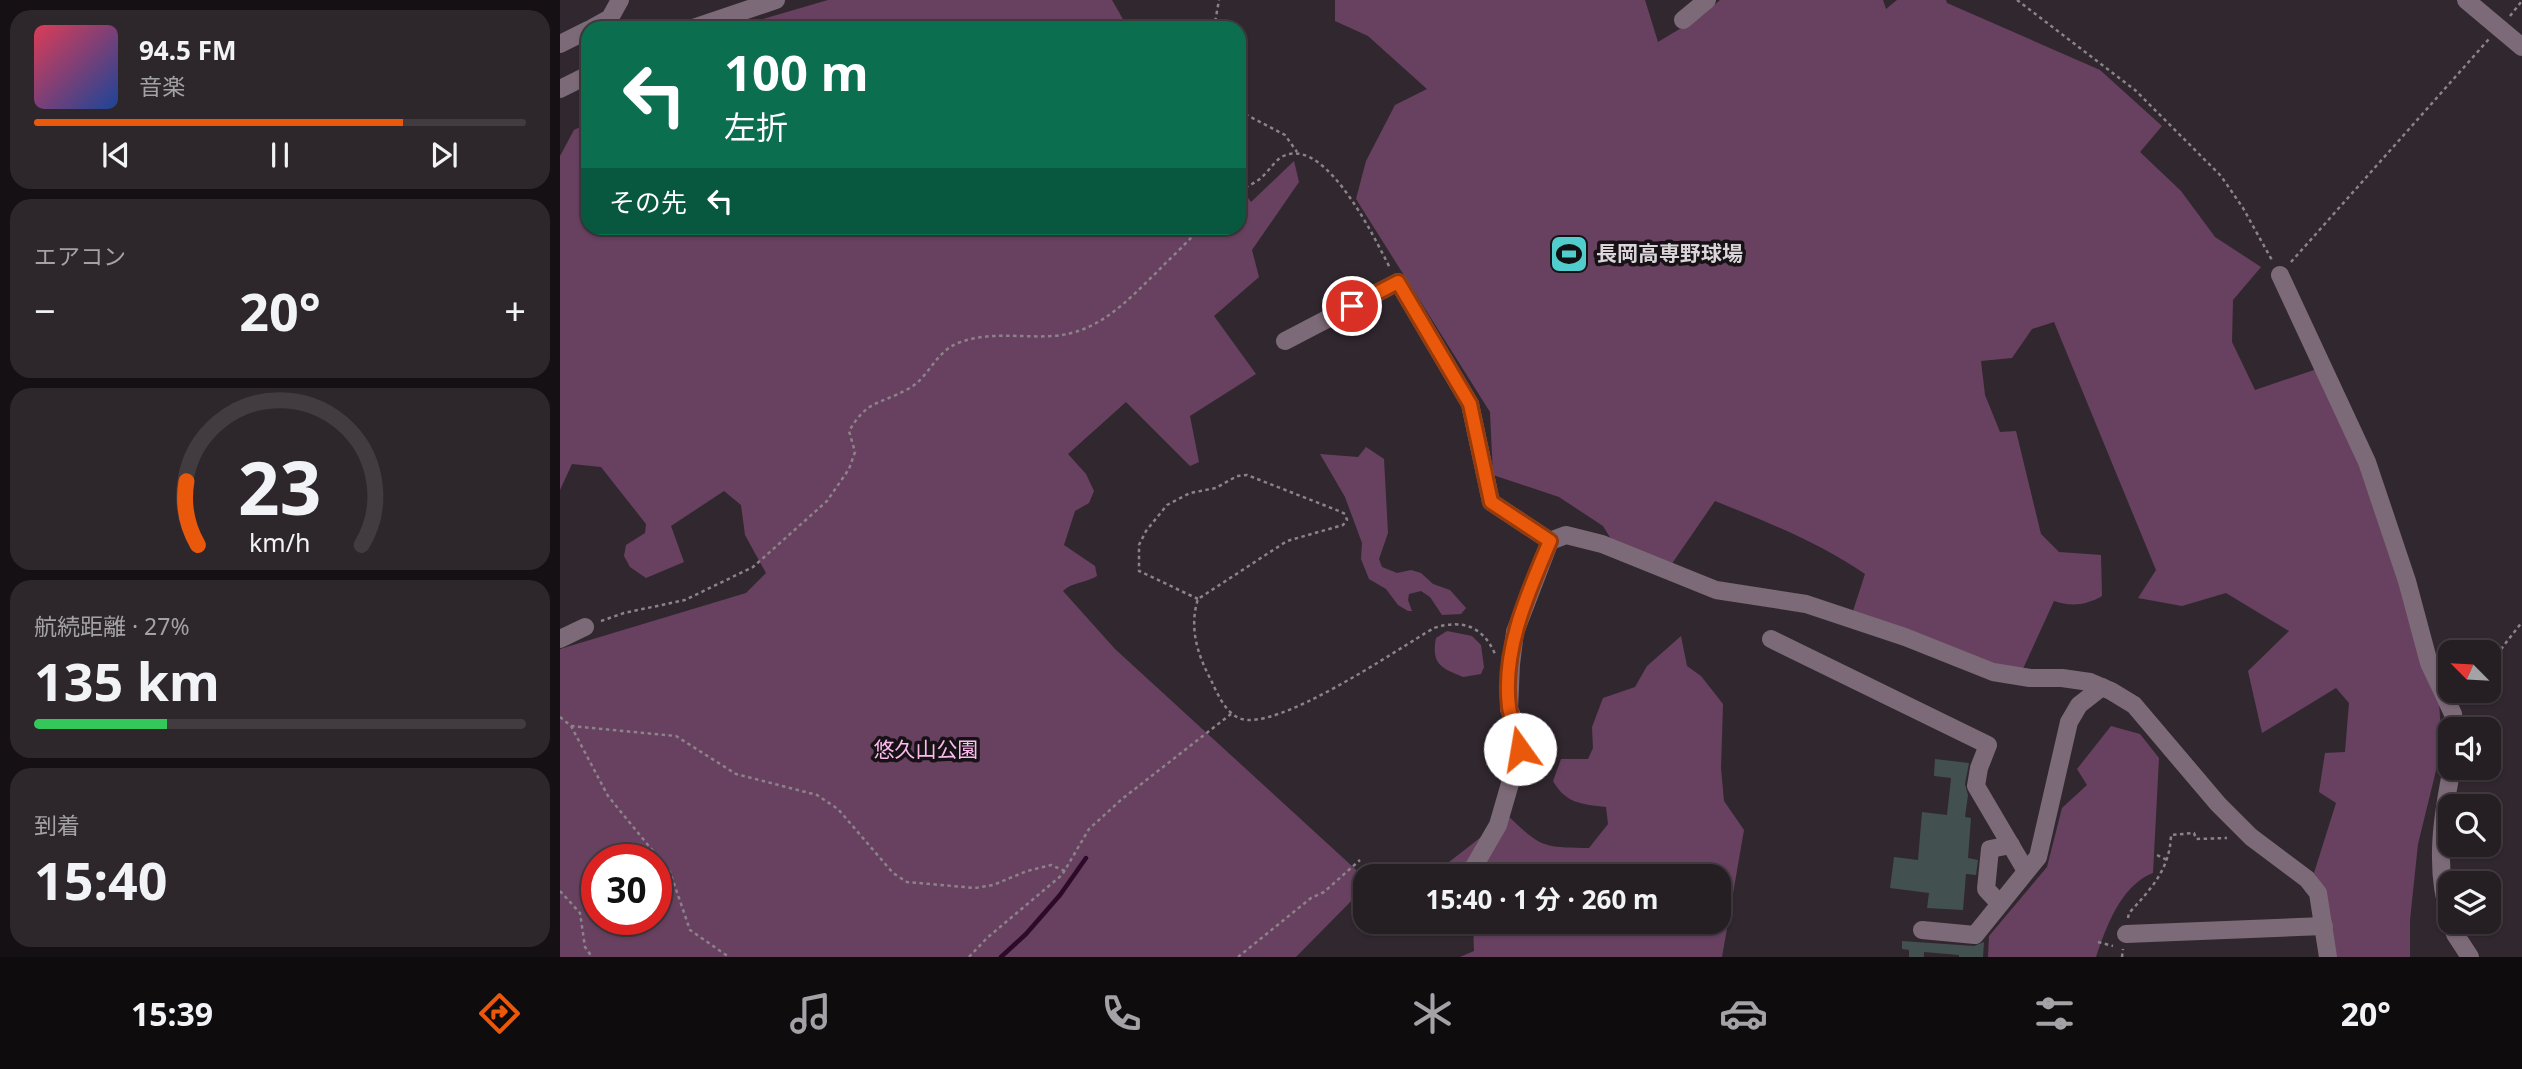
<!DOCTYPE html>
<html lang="ja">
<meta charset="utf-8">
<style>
:root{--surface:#251e23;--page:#2d272b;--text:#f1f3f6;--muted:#a3a2a6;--line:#423c41;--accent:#ea580c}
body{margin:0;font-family:"Noto Sans","Noto Sans JP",sans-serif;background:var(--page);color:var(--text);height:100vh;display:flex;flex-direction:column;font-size:26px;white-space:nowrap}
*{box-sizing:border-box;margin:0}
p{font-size:23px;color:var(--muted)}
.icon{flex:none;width:38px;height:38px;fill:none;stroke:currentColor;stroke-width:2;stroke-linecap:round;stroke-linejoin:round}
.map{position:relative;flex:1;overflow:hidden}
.sheet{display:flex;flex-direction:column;gap:10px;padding:10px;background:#141013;width:560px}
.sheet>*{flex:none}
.banner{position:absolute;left:21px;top:21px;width:665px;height:214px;border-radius:21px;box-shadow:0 2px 5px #0004,0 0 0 2px var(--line);background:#0b6e4f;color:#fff;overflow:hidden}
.needle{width:46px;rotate:294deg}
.fabs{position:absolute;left:1878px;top:640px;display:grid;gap:14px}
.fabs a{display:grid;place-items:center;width:63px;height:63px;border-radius:14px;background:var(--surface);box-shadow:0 2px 5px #0004,0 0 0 2px var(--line);font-size:35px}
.speed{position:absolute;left:21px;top:844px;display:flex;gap:14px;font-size:35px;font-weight:700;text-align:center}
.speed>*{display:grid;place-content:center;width:91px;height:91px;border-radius:50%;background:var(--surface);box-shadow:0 2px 5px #0004,0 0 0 2px var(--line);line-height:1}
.speed .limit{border:10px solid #d22;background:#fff;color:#111}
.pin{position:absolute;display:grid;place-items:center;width:60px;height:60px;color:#fff;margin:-30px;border:4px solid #fff;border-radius:50%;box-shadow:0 2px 7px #0007}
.me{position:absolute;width:77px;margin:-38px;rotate:347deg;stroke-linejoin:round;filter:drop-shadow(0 0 5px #0008)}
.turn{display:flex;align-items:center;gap:24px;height:147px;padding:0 28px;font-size:32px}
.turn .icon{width:91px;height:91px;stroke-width:2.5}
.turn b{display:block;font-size:49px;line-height:60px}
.then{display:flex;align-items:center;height:66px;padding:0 28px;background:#0003;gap:14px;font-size:26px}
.big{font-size:52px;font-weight:700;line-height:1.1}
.sheet .widget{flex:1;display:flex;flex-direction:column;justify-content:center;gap:10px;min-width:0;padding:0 24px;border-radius:21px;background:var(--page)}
.sheet .dial{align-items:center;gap:0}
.dial svg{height:182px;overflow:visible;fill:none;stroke:var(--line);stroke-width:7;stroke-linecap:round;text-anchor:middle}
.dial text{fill:var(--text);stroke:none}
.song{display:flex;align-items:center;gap:21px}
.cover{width:84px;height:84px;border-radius:10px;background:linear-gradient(135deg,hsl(350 70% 55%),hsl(220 70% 35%))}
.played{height:7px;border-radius:4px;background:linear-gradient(90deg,var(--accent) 75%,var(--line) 75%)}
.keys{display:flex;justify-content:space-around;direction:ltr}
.heat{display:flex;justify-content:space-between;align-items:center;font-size:38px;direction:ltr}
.charge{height:10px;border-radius:5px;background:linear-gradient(90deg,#34c759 27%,var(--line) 0)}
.trip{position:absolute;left:793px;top:864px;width:378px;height:70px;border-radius:21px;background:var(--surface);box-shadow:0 2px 5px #0004,0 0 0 2px var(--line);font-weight:700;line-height:70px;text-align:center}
.dock{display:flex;height:112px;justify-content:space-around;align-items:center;background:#0f0c0e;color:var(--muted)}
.dock .icon{width:49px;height:49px}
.dock .on{color:var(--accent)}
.dock b{font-size:32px;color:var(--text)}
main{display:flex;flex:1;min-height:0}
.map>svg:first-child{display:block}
.green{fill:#684160;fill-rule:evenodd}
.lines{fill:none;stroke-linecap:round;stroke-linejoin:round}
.stream{stroke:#2d0b28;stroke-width:4.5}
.building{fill:#425050}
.path{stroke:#8b8389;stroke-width:2.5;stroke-dasharray:3.5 3.5;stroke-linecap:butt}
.minor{stroke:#7d6a78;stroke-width:18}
.route-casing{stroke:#983908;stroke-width:18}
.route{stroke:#ea580c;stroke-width:12}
.labels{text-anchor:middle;stroke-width:7;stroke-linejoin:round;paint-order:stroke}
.poi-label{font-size:21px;font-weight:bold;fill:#dbd5da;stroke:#161215;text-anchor:start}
.park-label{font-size:21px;fill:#fcbaee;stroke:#161215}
</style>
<main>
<section class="sheet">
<div class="widget">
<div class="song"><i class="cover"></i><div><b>94.5 FM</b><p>音楽</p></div></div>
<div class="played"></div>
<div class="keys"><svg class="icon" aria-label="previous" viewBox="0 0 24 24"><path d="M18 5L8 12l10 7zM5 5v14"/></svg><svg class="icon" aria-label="pause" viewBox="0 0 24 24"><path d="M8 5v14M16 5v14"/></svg><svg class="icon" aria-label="next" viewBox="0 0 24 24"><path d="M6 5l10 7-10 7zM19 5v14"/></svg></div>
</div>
<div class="widget"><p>エアコン</p>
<div class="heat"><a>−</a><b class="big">20°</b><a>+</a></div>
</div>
<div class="widget dial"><svg viewBox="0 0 100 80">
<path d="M14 69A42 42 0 1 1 86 69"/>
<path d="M14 69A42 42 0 0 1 9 41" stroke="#ea580c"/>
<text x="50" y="56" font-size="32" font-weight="700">23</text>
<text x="50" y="72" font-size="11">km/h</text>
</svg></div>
<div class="widget"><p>航続距離 · 27%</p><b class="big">135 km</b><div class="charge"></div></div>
<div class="widget"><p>到着</p><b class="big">15:40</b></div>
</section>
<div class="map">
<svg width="1962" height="957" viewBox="0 0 1962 957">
<rect width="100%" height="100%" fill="#31282f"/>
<!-- green -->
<g class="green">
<path d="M268,0h284l16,28h-396z"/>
<path d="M775,0h310l13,42 45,-27 17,-15h163l3,9 11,-9h49l1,3 153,67 62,56 -22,26 41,39 34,46 46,30 -28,33 -1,42 23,48 62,-21 43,94 79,240 3,43 -24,98 -8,76v37h-74l-13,-68 -9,-16 22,-70 -17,-11 6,-39 20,-1 4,-49 -13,-15 -74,45 -14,-62 41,-40 -63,-38 -44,13 -44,-8 18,-28 -102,-248 -22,7 -20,29 -31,3 4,34 15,37 16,-1 25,103 18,18 42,3 1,41c-15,9 -31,11 -48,5l-33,72 -22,-6 -146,-56 12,-37c-47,-32 -98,-52 -150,-73l-44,64 -60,-26 -8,-13 -44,-29 -66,-22 -3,-63 -134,-213 10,-38 29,-56 32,-16 -59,-53 -33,-15z"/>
<path d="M28,123v105h651v-43l12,17 43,-41 5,21 -47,68 7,27 -45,39 42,58 -66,42 9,46 -9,4 -64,-64 -58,52 18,20 8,17 -5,12 -14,8 -11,34 31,21 2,10c-11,7 -25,6 -34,15l52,58 250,229v9l-69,70h-736v-308l186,-56 20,-20 -21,-38 -4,-30 -17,-14 -53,35 13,36 -38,16 -16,-11 -6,-11 2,-11 19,-12 1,-9 -45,-57 -29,-3 -12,26v-334l14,-26zM96,859v60h-59v-60z"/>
<path d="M806,447l18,12 4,74 -9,26 3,8 15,6 14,-3 10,3 12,11 17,6 16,18 -5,6 -19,1 -12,-18 -9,-6 -12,3 -1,6 4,11h-4l-10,-6 -12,-16 -17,-10 -8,-20 1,-16 -17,-46 -25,-43 38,3z"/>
<path d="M887,631l25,5 9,9 3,22 -3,7 -18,3c-22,-9 -32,-13 -27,-39z"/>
<path d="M1121,636l6,30 14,10 22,28 -2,64 3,33 20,29 -22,127h-262l14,-6 -1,-29h245v-45h-279l-4,-4 73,-57c34,32 34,31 81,32l19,-24 -2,-17c-24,-3 -40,-3 -53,-26l8,-22h27l5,-11 -1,-21 11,-29 32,-11 12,-21z"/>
<path d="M1551,726l29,8 19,24 -6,115c-32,12 -47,54 -57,84h-108l1,-21 58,-69 15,-59 25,-23 -10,-16z"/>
</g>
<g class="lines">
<!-- stream -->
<path class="stream" d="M441,957l25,-23 34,-39 26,-37"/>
</g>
<!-- building -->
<g class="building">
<path d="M1375,759l34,4 -4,21 3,11 -3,22 6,1 -3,40 10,2 -2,15 -10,-1 -3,36 -36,-2 2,-15 -39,-5 4,-31 24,3 4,-48 25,3 4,-37 -17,-2z"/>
<path d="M1342,941l72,5 10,-4 -1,15h-24v-2l-35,-3v5h-15v-7l-7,-1z"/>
</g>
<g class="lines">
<!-- path -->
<g class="path">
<path d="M1457,0l118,90 86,86 22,32 30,54"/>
<path d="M1950,16l12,-15"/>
<path d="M654,28l5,-28"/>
<path d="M679,111l46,24 12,17"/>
<path d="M679,191c8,-5 17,-8 23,-14 8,-7 14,-19 24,-22 42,-15 89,84 104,113"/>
<path d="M1731,262l198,-223"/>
<path d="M638,599l-59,-28v-26l7,-14 21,-26 23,-12 26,-5 21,-12 10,-1 92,36 6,3 2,6 -4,5 -56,16 -89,58c-9,28 -1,55 13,81 6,13 14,32 28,38 36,16 160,-70 195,-90 28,-9 49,-2 61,26"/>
<path d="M41,621l23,-8 61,-13 68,-33 74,-66 22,-32 6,-17 -6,-21c19,-32 30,-26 59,-42 21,-11 27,-37 50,-46 31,-12 63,-5 95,-7 46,-3 75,-36 106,-66 13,-14 29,-27 40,-42"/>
<path d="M1928,666l34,-44"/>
<path d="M1903,700l7,-9"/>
<path d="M0,717l11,9 37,70 62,76 20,58 39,27"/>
<path d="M11,726l105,10 60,38 81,21 21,14 55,64 14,9 68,6 18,-3 34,-14 24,-6 14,6"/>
<path d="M1597,855l10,5"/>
<path d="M0,891l20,22 5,34 7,10"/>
<path d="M1568,918l1,-5c22,-24 41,-44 42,-78l23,-2 2,6 31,-1"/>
<path d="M1538,942l15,4"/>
<path d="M409,957l18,-19 75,-63 27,-46 33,-30 109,-85"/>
<path d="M678,957l73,-59 13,-6 36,-32"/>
<path d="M1562,957l1,-8"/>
</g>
<!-- minor -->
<g class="minor">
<path d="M1906,0l56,47"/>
<path d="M1123,20l24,-20"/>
<path d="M32,28l18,-10 10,-18"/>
<path d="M133,28l83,-28"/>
<path d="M0,44l28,-14"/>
<path d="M0,89l28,-14"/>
<path d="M1720,275l87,187 40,119 22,82 24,51 2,16"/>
<path d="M725,341l113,-59 72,122 21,98 59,39"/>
<path d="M0,639l25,-12"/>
<path d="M1211,639l217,106 -9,23 -3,18 50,85"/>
<path d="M908,877l30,-52 22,-76 -1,-18 -10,-22 2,-45 4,-32 35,-91 16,-6 36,9 114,46 90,14 99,33 88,35 37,6h32l28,4 21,9 23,14 84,99 33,33 56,42 11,14 10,64"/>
<path d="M1440,904l-14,-15 4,-40 21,-4"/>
<path d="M1890,918c-16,-49 -8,-101 2,-150"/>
<path d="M1891,922l4,12 15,23"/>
<path d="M1362,930l53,5 63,-78 31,-135 10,-17 23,-18"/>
<path d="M1566,934l198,-8"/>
</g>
</g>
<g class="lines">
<defs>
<path id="route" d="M792,306l46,-24 72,122 21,98 59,39c-22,52 -48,108 -41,166 2,15 10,24 11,42"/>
</defs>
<!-- route casing -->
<use href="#route" class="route-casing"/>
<!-- route -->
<use href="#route" class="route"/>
</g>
<!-- icons -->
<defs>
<symbol id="stadium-square" viewBox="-11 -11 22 22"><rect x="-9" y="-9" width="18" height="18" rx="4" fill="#52cdce" stroke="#161215"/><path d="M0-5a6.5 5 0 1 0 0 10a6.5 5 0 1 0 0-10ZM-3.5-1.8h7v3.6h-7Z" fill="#111"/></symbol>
</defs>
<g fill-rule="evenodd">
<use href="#stadium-square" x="987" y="232" width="44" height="44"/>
</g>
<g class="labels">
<!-- poi labels -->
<g class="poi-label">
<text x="1036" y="261">長岡高専野球場</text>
</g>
<!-- park labels -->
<g class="park-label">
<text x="366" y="757">悠久山公園</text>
</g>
</g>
</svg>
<div class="fabs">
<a><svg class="needle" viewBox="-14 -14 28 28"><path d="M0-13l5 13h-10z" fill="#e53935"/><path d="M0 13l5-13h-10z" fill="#a3a2a6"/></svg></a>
<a><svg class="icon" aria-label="sound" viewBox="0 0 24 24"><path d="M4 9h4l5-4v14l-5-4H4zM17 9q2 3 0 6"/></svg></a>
<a><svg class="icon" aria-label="search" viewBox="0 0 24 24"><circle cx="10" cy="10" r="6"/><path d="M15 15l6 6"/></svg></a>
<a><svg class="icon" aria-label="layers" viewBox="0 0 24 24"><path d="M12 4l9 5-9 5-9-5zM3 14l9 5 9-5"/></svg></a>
</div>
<div class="speed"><div class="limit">30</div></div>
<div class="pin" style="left:792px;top:306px;background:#d93025"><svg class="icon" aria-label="arrive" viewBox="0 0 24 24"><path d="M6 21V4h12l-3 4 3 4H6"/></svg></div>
<svg class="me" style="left:960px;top:749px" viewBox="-20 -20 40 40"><circle r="19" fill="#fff"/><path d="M0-13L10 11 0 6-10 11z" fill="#ea580c"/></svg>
<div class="trip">15:40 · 1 分 · 260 m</div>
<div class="banner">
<div class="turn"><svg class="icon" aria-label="left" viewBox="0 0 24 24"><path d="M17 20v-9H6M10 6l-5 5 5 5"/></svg><div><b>100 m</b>左折</div></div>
<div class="then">その先<svg class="icon" aria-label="left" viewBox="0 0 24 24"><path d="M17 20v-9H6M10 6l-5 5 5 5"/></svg></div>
</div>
</div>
</main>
<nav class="dock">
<b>15:39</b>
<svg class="icon on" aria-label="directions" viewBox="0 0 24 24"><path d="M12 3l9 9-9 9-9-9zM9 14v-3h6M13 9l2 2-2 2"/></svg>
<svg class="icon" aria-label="music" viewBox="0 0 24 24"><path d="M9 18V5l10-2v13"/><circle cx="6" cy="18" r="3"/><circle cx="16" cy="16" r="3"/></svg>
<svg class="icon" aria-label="phone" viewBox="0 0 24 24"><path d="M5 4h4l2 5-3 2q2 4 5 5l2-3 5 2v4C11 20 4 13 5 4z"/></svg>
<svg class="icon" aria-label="climate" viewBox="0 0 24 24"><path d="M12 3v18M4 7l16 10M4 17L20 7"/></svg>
<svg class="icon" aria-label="car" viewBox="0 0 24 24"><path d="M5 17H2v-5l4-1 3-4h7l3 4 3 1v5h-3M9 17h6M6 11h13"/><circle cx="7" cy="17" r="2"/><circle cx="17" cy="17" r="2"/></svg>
<svg class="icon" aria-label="filters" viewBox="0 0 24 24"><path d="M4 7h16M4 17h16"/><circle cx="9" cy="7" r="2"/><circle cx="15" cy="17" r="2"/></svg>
<b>20°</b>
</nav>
